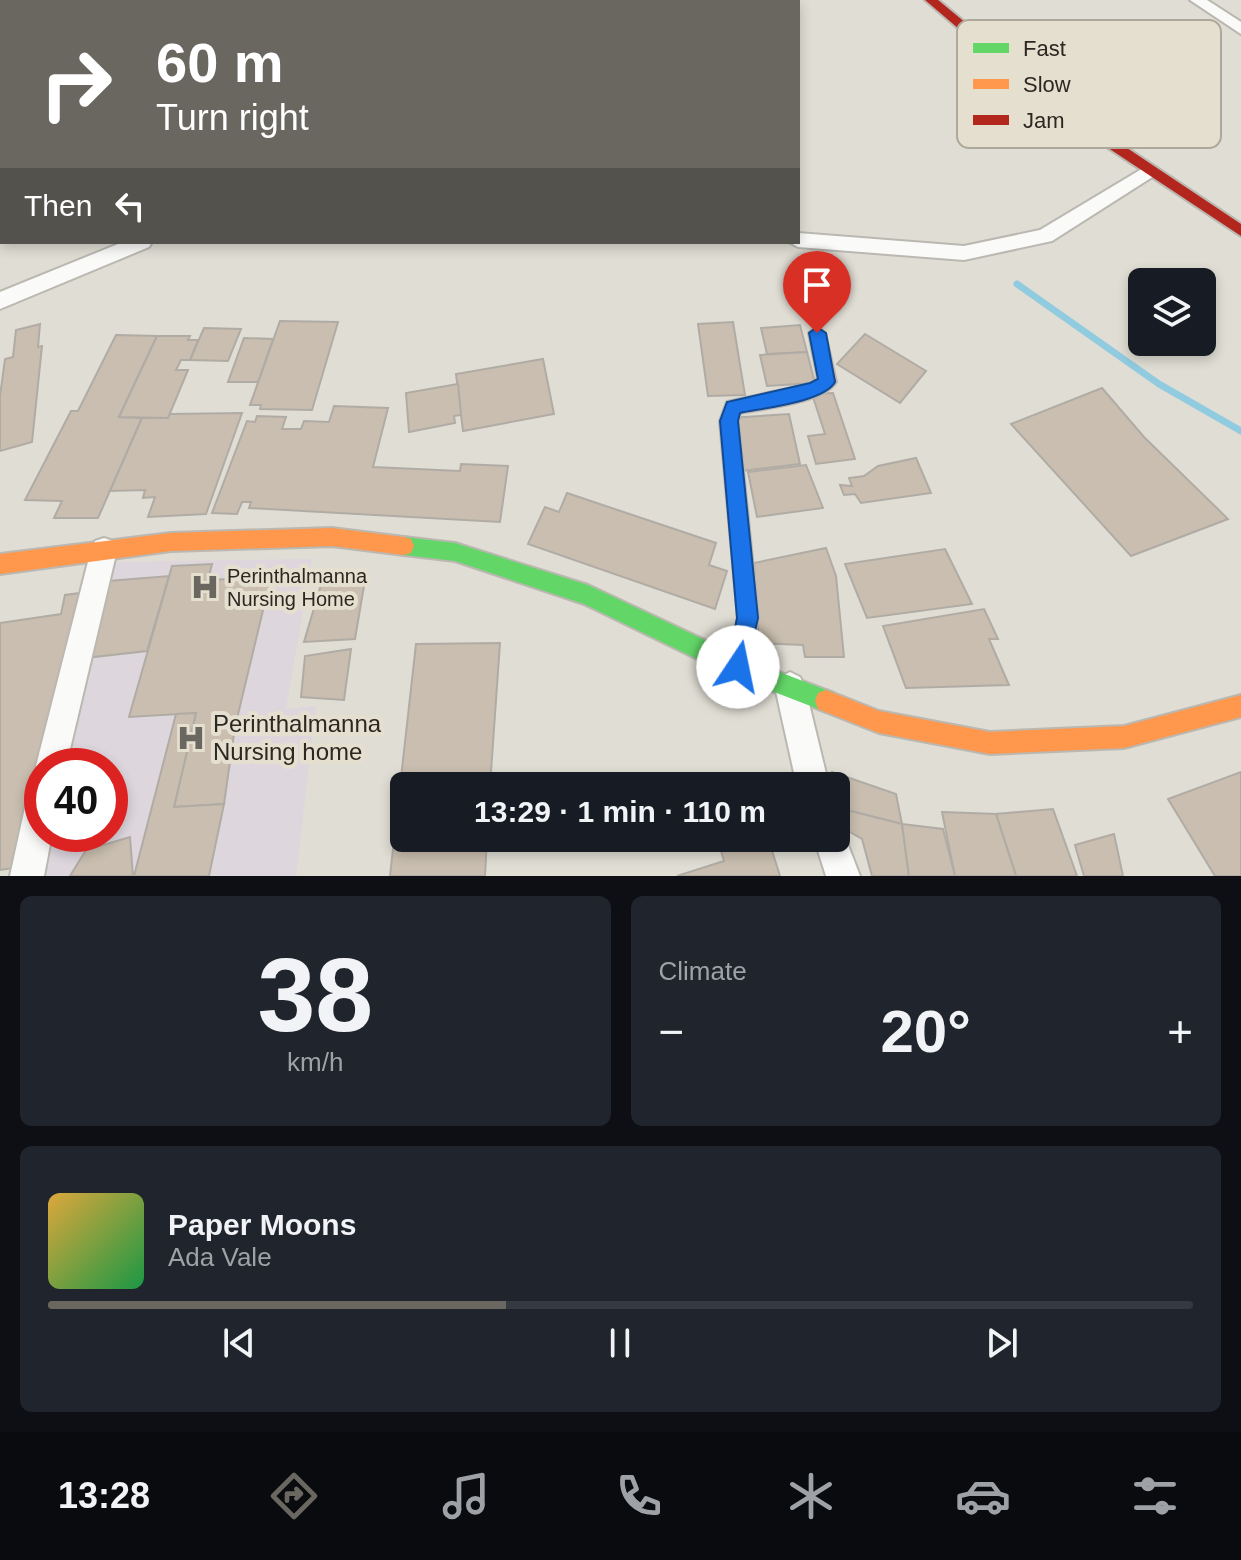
<!DOCTYPE html>
<meta charset="utf-8">
<style>
:root{--surface:#171b24;--page:#20242c;--text:#f1f3f6;--muted:#9ea1a6;--line:#363941;--accent:#6a6760}
body{margin:0;font-family:Helvetica,sans-serif;background:var(--page);color:var(--text);height:100vh;display:flex;flex-direction:column;font-size:30px;white-space:nowrap}
*{box-sizing:border-box;margin:0}
p{font-size:26px;color:var(--muted)}
.icon{flex:none;width:44px;height:44px;fill:none;stroke:currentColor;stroke-width:2;stroke-linecap:round;stroke-linejoin:round}
.map{position:relative;height:876px;overflow:hidden}
.panel{display:flex;flex-direction:column;gap:20px;padding:20px;background:#0d0f14;flex:1}
.panel>*{flex:none}
.banner{position:absolute;left:0px;top:0px;width:800px;height:244px;box-shadow:0 4px 12px #0003;background:#6a6760;color:#fff;overflow:hidden}
.fabs{position:absolute;left:1128px;top:268px;display:grid;gap:16px}
.fabs a{display:grid;place-items:center;width:88px;height:88px;border-radius:12px;background:var(--surface);box-shadow:0 4px 12px #0003;font-size:40px}
.speed{position:absolute;left:24px;top:748px;display:flex;gap:16px;font-size:40px;font-weight:700;text-align:center}
.speed>*{display:grid;place-content:center;width:104px;height:104px;border-radius:50%;background:var(--surface);box-shadow:0 4px 12px #0003;line-height:1}
.speed .limit{border:12px solid #d22;background:#fff;color:#111}
.pin{position:absolute;display:grid;place-items:center;width:68px;height:68px;color:#fff;margin:-82px -34px;border-radius:50% 50% 50% 0;rotate:-45deg;box-shadow:0 0 8px #0007}
.pin .icon{rotate:45deg}
.me{position:absolute;width:88px;margin:-44px;rotate:11deg;stroke-linejoin:round;filter:drop-shadow(0 0 6px #0008)}
.turn{display:flex;align-items:center;gap:28px;height:168px;padding:0 24px;font-size:36px}
.turn .icon{width:104px;height:104px;stroke-width:2.5}
.turn b{display:block;font-size:56px;line-height:68px}
.then{display:flex;align-items:center;height:76px;padding:0 24px;background:#0003;gap:16px;font-size:30px}
.big{font-size:60px;font-weight:700;line-height:1.1}
.panel .tile{flex:1;display:flex;flex-direction:column;justify-content:center;gap:12px;min-width:0;padding:0 28px;border-radius:12px;background:var(--page)}
.panel .dial{align-items:center;gap:0}
.dial b{font-size:104px;line-height:1}
.song{display:flex;align-items:center;gap:24px}
.cover{width:96px;height:96px;border-radius:12px;background:linear-gradient(135deg,hsl(40 70% 55%),hsl(140 70% 35%))}
.played{height:8px;border-radius:4px;background:linear-gradient(90deg,var(--accent) 40%,var(--line) 40%)}
.keys{display:flex;justify-content:space-around;direction:ltr}
.heat{display:flex;justify-content:space-between;align-items:center;font-size:44px;direction:ltr}
.panel .tiles{flex:1;display:grid;gap:20px;grid-template-columns:1fr 1fr}
.tile:last-child{grid-column:span 2}
.trip{position:absolute;left:390px;top:772px;width:460px;height:80px;border-radius:12px;background:var(--surface);box-shadow:0 4px 12px #0003;font-weight:700;line-height:80px;text-align:center}
.tabs{display:flex;height:128px;justify-content:space-around;align-items:center;background:#090b0e;color:var(--muted)}
.tabs .icon{width:56px;height:56px}
.tabs .on{color:var(--accent)}
.tabs b{font-size:36px;color:var(--text)}
.map>svg:first-child{display:block}
.medical{fill:#ded6dd}
.lines{fill:none;stroke-linecap:round;stroke-linejoin:round}
.stream{stroke:#91cbe0;stroke-width:7}
.building{fill:#c9beaf;stroke:#b0aca5;stroke-width:2}
.street-casing{stroke:#bab8b1;stroke-width:4}
.fast-casing{stroke:#bab8b1;stroke-width:4}
.slow-casing{stroke:#bab8b1;stroke-width:4}
.jam-casing{stroke:#bab8b1;stroke-width:4}
.street{fill:#fafaf9;fill-rule:evenodd}
.fast{fill:#63d668;fill-rule:evenodd}
.slow{fill:#ff974d;fill-rule:evenodd}
.jam{fill:#b3261e;fill-rule:evenodd}
.route{fill:#1a73e8;stroke:#114b97;stroke-width:2}
.labels{text-anchor:middle;stroke-width:8;stroke-linejoin:round;paint-order:stroke}
.poi-label{font-size:20px;fill:#2b2822;stroke:#e5dfcf;text-anchor:start}
.near-poi-label{font-size:24px;fill:#2b2822;stroke:#e5dfcf;text-anchor:start}
.key{fill:#e5dfcf;stroke:#ada89b;stroke-width:2}
.key-label{font-size:22px;fill:#2b2822}
</style>
<div class="map">
<svg width="1241" height="876" viewBox="0 0 1241 876">
<rect width="100%" height="100%" fill="#e0ddd4"/>
<!-- medical -->
<path class="medical" d="M312,559l-26,150 30,-3 -20,170h-253l8,-42h59v-68h-47l45,-204z"/>
<g class="lines">
<!-- stream -->
<path class="stream" d="M1017,284l142,100 82,47"/>
</g>
<!-- building -->
<g class="building">
<path d="M280,321l58,1 -26,88 -52,-1 1,-4h-11z"/>
<path d="M733,322l12,73 -37,1 -10,-72z"/>
<path d="M40,324l-2,23 4,-1 -10,96 -32,9v-55l5,-37 8,-2 3,-27z"/>
<path d="M800,325l7,27 -40,2 -6,-26z"/>
<path d="M204,328l37,1 -13,32 -38,-1z"/>
<path d="M865,334l61,37 -26,32 -63,-39z"/>
<path d="M116,335l41,1 -38,81 23,1 -44,100h-44l8,-17 -37,-1 46,-89h7z"/>
<path d="M157,336h33l-2,4h10l-8,20h-9l-5,10h12l-20,48 -49,-1z"/>
<path d="M244,338l29,1 -15,43h-30z"/>
<path d="M807,352l8,31 -48,3 -7,-31z"/>
<path d="M543,359l11,55 -91,17 -7,-57z"/>
<path d="M458,384l3,31 -7,1 1,7 -46,9 -3,-39z"/>
<path d="M1102,388l42,49 84,82 -97,37 -120,-132z"/>
<path d="M833,393l22,66 -39,5 -8,-28 17,-2 -13,-40z"/>
<path d="M334,406l54,2 -15,59 87,4 1,-7 47,2 -8,56 -251,-14 2,-6h-9l-5,12 -25,-1 35,-92 8,1 2,-6 29,1 -4,12h19l3,-8 25,1z"/>
<path d="M242,413l-36,101 -58,3 7,-20 -12,1 2,-8 -35,1 32,-73h26l2,-4z"/>
<path d="M789,414l11,50 -58,7 -12,-53z"/>
<path d="M916,458l15,35 -70,10 -6,-9 -11,1 -4,-10 12,1 -3,-8 15,-2 14,-10z"/>
<path d="M806,465l17,43 -66,9 -9,-45z"/>
<path d="M567,493l149,50 -7,22 18,6 -12,38 -187,-65 17,-37 14,5z"/>
<path d="M826,548l10,28 8,81h-39l-2,-12 -44,-2 -5,-80z"/>
<path d="M945,549l27,55 -105,14 -22,-54z"/>
<path d="M212,564l-4,16 63,-3 -36,150 -11,77 -50,3 22,-94 -67,4 43,-151z"/>
<path d="M366,574l-11,65 -51,3 19,-64z"/>
<path d="M169,576l-22,75 -62,7 23,-77z"/>
<path d="M87,592l-68,275 -19,3v-247l61,-9 4,-19z"/>
<path d="M984,609l14,30h-9l20,46 -103,3 -23,-62z"/>
<path d="M500,643l-10,143h-86v52h83l-2,38h-95l26,-232z"/>
<path d="M351,649l-7,51 -43,-3 4,-41z"/>
<path d="M196,713l-22,94 50,-3 -15,72h-75l42,-162z"/>
<path d="M832,772l64,22 6,30 -63,-16 -3,-3v-19h-7z"/>
<path d="M1241,772v104h-26l-47,-77z"/>
<path d="M839,808l63,16 7,52h-37l-10,-37 -26,-15z"/>
<path d="M1053,809l24,67h-61l-20,-62z"/>
<path d="M942,812l54,2 20,62h-61z"/>
<path d="M902,824l41,5 12,47h-46z"/>
<path d="M1114,834l9,42h-39l-9,-31z"/>
<path d="M130,837l3,39h-63l16,-26z"/>
<path d="M717,838h51l12,38h-103l47,-15z"/>
</g>
<g class="lines">
<defs>
<g id="street">
<path d="M1190,0h17l34,22v12z"/>
<rect x="0" y="37" width="2" height="10"/>
<path d="M1150,164l9,6 -2,4 -105,67 -88,19 -166,-13 -9,-5h9v-9l166,13 76,-16z"/>
<path d="M123,242h29l-3,5 -149,62v-17z"/>
<path d="M104,538l9,3 4,9 -51,216h-24v12l-6,-12 55,-216 4,-9z"/>
<path d="M790,672l10,5 5,10 24,99h-32l-22,-99 5,-10z"/>
<path d="M42,787v47h10l-8,42h-34l16,-73 5,-11z"/>
<path d="M836,824l5,3 19,49h-34l-12,-38h22z"/>
</g>
<path id="fast" d="M404,537l51,6 133,42 155,73 91,35 3,8 -3,8 -8,3 -96,-37 -146,-71 -129,-43 -51,-6 -7,-2 -3,-7 3,-7z"/>
<g id="slow">
<path d="M332,528l72,9 7,2 3,7 -3,7 -7,2 -72,-9 -161,5 -171,23v-20l171,-21z"/>
<path d="M826,690l53,21 111,21 134,-6 117,-31v22l-117,31 -134,6 -111,-21 -61,-24 -3,-8 3,-8z"/>
</g>
<g id="jam">
<path d="M925,0h13l138,114 165,110v12l-175,-116z"/>
<path d="M817,327l8,6 11,49c-13,21 -72,26 -96,31l-2,8 20,197 -9,49 -3,8 -8,3 -8,-3 -3,-8 11,-49 -18,-197 7,-19 83,-18 8,-5 -9,-46z"/>
</g>
</defs>
<!-- street casing -->
<use href="#street" class="street-casing"/>
<!-- fast casing -->
<use href="#fast" class="fast-casing"/>
<!-- slow casing -->
<use href="#slow" class="slow-casing"/>
<!-- jam casing -->
<use href="#jam" class="jam-casing"/>
<!-- street -->
<use href="#street" class="street"/>
<!-- fast -->
<use href="#fast" class="fast"/>
<!-- slow -->
<use href="#slow" class="slow"/>
<!-- jam -->
<use href="#jam" class="jam"/>
</g>
<!-- route -->
<path class="route" d="M817,327l9,6 9,49c-11,20 -72,26 -95,31l-2,8 20,197 -13,57 -7,3 -8,-3 -3,-8 10,-49 -17,-197 7,-19 83,-19 8,-4 -9,-46z"/>
<!-- icons -->
<defs>
<symbol id="hospital-bare" viewBox="-9 -9 18 18"><path d="M-5-5h3v3.5h4V-5h3V5h-3V1.5h-4V5h-3Z" fill="#6a6760" stroke="#e5dfcf" stroke-width="2.5" paint-order="stroke"/></symbol>
</defs>
<g fill-rule="evenodd">
<use href="#hospital-bare" x="185" y="567" width="40" height="40"/>
<use href="#hospital-bare" x="171" y="718" width="40" height="40"/>
</g>
<g class="labels">
<!-- poi labels -->
<g class="poi-label">
<text x="227" y="583">Perinthalmanna<tspan x="227" dy="23">Nursing Home</tspan></text>
</g>
<!-- near-poi labels -->
<g class="near-poi-label">
<text x="213" y="732">Perinthalmanna<tspan x="213" dy="28">Nursing home</tspan></text>
</g>
</g>
<!-- legend -->
<rect x="957" y="20" width="264" height="128" rx="12" class="key"/>
<rect x="973" y="43" width="36" height="10" fill="#63d668"/>
<rect x="973" y="79" width="36" height="10" fill="#ff974d"/>
<rect x="973" y="115" width="36" height="10" fill="#b3261e"/>
<g class="key-label">
<text x="1023" y="56">Fast</text>
<text x="1023" y="92">Slow</text>
<text x="1023" y="128">Jam</text>
</g>
</svg>
<div class="fabs">
<a><svg class="icon" aria-label="layers" viewBox="0 0 24 24"><path d="M12 4l9 5-9 5-9-5zM3 14l9 5 9-5"/></svg></a>
</div>
<div class="speed"><div class="limit">40</div></div>
<div class="pin" style="left:817px;top:333px;background:#d93025"><svg class="icon" aria-label="arrive" viewBox="0 0 24 24"><path d="M6 21V4h12l-3 4 3 4H6"/></svg></div>
<svg class="me" style="left:738px;top:667px" viewBox="-20 -20 40 40"><circle r="19" fill="#fff"/><path d="M0-13L10 11 0 6-10 11z" fill="#1a73e8"/></svg>
<div class="trip">13:29 · 1 min · 110 m</div>
<div class="banner">
<div class="turn"><svg class="icon" aria-label="right" viewBox="0 0 24 24"><path d="M7 20v-9h11M14 6l5 5-5 5"/></svg><div><b>60 m</b>Turn right</div></div>
<div class="then">Then<svg class="icon" aria-label="left" viewBox="0 0 24 24"><path d="M17 20v-9H6M10 6l-5 5 5 5"/></svg></div>
</div>
</div>
<section class="panel">
<div class="tiles">
<div class="tile dial"><b>38</b><p>km/h</p></div>
<div class="tile"><p>Climate</p>
<div class="heat"><a>−</a><b class="big">20°</b><a>+</a></div>
</div>
<div class="tile">
<div class="song"><i class="cover"></i><div><b>Paper Moons</b><p>Ada Vale</p></div></div>
<div class="played"></div>
<div class="keys"><svg class="icon" aria-label="previous" viewBox="0 0 24 24"><path d="M18 5L8 12l10 7zM5 5v14"/></svg><svg class="icon" aria-label="pause" viewBox="0 0 24 24"><path d="M8 5v14M16 5v14"/></svg><svg class="icon" aria-label="next" viewBox="0 0 24 24"><path d="M6 5l10 7-10 7zM19 5v14"/></svg></div>
</div>
</div>
</section>
<nav class="tabs">
<b>13:28</b>
<svg class="icon on" aria-label="directions" viewBox="0 0 24 24"><path d="M12 3l9 9-9 9-9-9zM9 14v-3h6M13 9l2 2-2 2"/></svg>
<svg class="icon" aria-label="music" viewBox="0 0 24 24"><path d="M9 18V5l10-2v13"/><circle cx="6" cy="18" r="3"/><circle cx="16" cy="16" r="3"/></svg>
<svg class="icon" aria-label="phone" viewBox="0 0 24 24"><path d="M5 4h4l2 5-3 2q2 4 5 5l2-3 5 2v4C11 20 4 13 5 4z"/></svg>
<svg class="icon" aria-label="climate" viewBox="0 0 24 24"><path d="M12 3v18M4 7l16 10M4 17L20 7"/></svg>
<svg class="icon" aria-label="car" viewBox="0 0 24 24"><path d="M5 17H2v-5l4-1 3-4h7l3 4 3 1v5h-3M9 17h6M6 11h13"/><circle cx="7" cy="17" r="2"/><circle cx="17" cy="17" r="2"/></svg>
<svg class="icon" aria-label="filters" viewBox="0 0 24 24"><path d="M4 7h16M4 17h16"/><circle cx="9" cy="7" r="2"/><circle cx="15" cy="17" r="2"/></svg>
</nav>
